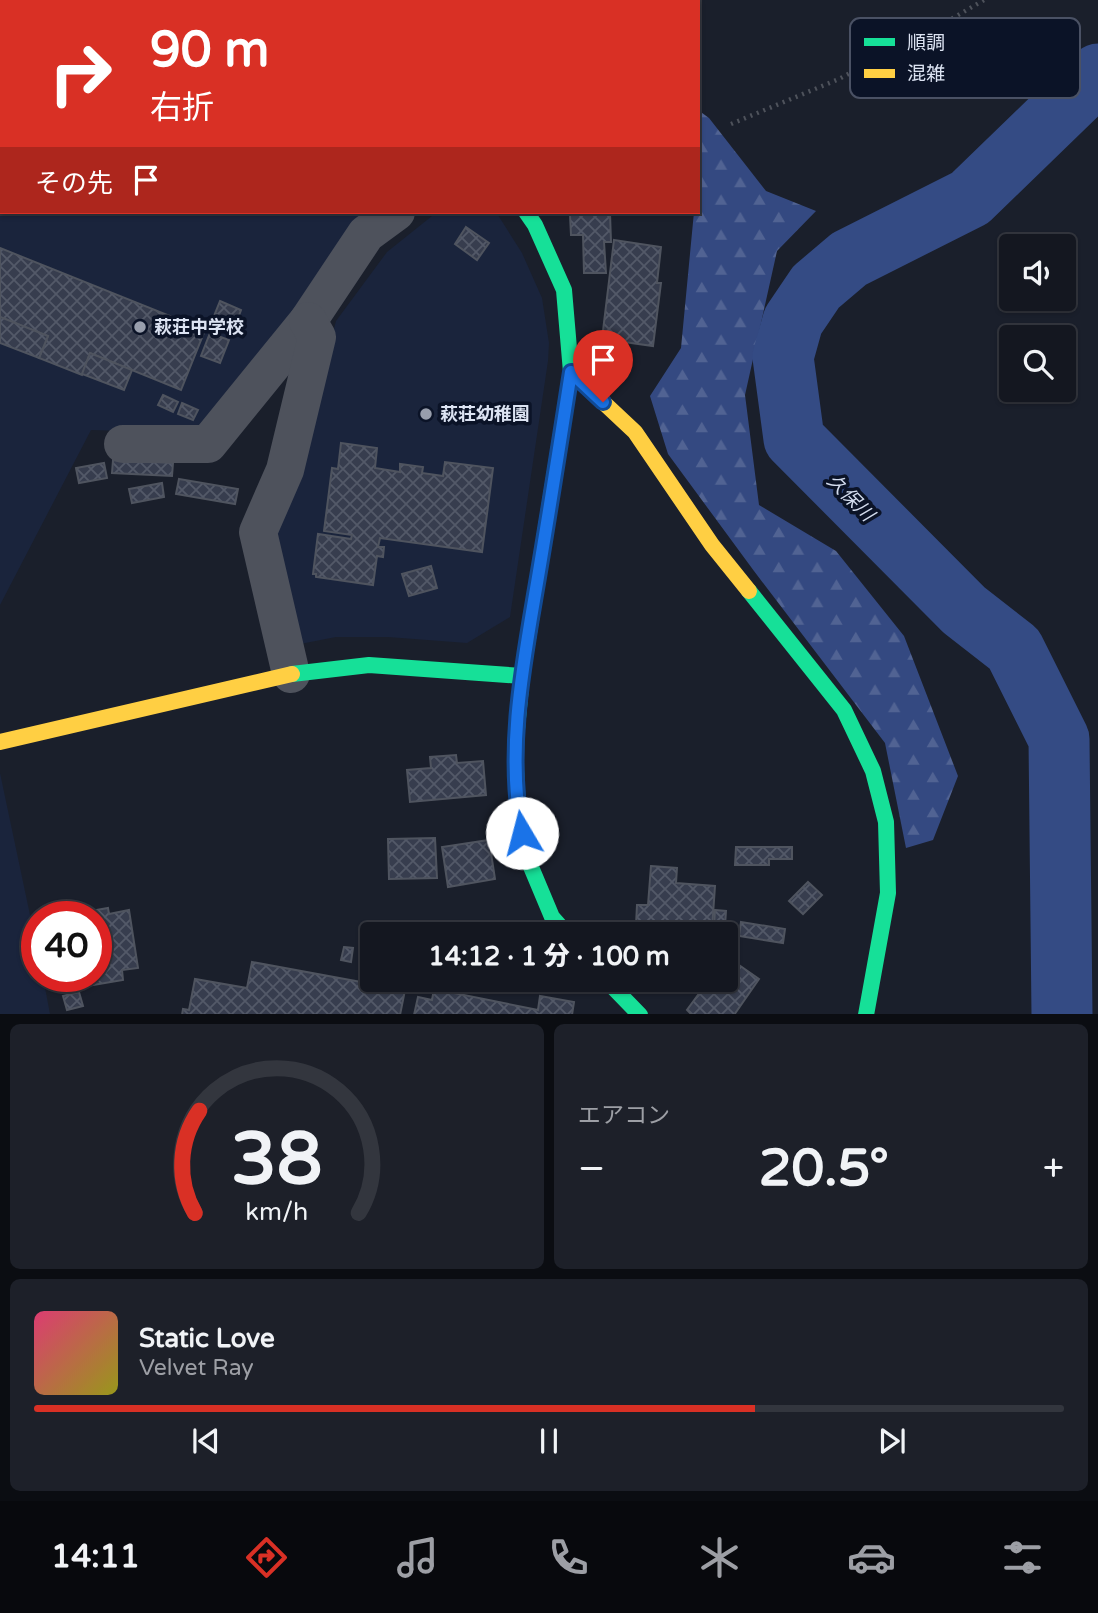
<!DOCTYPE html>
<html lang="ja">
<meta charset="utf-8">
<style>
:root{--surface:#141720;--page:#1d2029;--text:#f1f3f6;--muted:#9d9fa5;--line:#33363e;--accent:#d93025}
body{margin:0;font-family:"Varela Round","Noto Sans JP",sans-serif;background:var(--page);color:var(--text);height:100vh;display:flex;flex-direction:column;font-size:26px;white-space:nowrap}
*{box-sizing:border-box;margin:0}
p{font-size:23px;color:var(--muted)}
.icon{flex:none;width:38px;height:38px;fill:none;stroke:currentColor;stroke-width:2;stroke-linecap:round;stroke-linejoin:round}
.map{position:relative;height:1014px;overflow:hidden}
.details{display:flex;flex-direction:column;gap:10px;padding:10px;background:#0b0d12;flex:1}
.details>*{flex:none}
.guide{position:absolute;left:0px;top:0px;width:700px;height:214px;box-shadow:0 2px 5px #0004,0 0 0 2px var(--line);background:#d93025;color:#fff;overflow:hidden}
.buttons{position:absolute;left:999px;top:234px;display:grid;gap:14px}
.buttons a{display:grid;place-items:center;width:77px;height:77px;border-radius:7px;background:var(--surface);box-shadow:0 2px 5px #0004,0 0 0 2px var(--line);font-size:35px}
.speed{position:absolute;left:21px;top:901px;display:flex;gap:14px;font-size:35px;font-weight:700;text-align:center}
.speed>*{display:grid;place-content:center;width:91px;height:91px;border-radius:50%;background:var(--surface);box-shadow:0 2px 5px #0004,0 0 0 2px var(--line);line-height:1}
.speed .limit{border:10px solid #d22;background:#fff;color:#111}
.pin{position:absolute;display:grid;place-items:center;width:60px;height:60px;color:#fff;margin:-72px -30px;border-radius:50% 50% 50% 0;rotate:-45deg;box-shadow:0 0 7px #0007}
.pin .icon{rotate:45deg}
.me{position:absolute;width:77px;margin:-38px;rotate:352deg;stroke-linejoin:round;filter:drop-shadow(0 0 5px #0008)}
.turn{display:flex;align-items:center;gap:24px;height:147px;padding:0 35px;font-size:32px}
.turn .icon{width:91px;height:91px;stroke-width:2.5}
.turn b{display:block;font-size:49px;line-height:60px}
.then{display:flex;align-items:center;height:66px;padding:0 35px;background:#0003;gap:14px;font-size:26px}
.big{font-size:52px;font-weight:800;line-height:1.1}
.details .tile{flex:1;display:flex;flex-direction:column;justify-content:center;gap:10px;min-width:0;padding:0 24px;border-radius:10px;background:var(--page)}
.details .dial{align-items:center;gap:0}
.dial svg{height:182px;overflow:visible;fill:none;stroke:var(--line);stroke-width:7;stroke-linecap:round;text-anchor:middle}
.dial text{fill:var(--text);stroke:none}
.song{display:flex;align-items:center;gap:21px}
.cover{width:84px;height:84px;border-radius:10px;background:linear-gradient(135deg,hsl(340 70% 55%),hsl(60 70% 35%))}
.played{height:7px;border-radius:4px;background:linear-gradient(90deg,var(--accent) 70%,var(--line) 70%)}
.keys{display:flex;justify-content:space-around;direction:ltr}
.heat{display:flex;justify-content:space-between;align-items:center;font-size:38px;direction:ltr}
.details .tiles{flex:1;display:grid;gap:10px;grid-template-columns:1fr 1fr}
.tile:last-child{grid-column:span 2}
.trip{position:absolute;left:360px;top:922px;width:378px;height:70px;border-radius:7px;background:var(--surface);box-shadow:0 2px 5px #0004,0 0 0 2px var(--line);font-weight:800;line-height:70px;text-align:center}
.menu{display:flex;height:112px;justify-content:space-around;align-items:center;background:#08090d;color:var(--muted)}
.menu .icon{width:49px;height:49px}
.menu .on{color:var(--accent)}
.menu b{font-size:32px;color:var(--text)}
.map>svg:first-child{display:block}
.built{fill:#1a243c}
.forest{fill:url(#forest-firs)}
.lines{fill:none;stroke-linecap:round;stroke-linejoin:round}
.river{stroke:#344b84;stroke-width:61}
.building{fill:url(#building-cross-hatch);stroke:#4f545f;stroke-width:2}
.path{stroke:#4e525b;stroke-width:4.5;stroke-dasharray:2 5;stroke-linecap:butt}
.street{stroke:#4e525c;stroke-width:38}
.fast{stroke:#16e098;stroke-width:16}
.slow{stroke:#ffcf43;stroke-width:16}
.route-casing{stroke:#114b97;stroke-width:18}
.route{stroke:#1a73e8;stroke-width:12}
.poi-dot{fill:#989eac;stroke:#0b1327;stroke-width:2.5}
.labels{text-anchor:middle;stroke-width:7;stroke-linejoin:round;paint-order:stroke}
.poi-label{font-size:18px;font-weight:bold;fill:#dce3f2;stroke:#0b1327;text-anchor:start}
.water-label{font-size:19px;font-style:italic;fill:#d3dcee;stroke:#0b1327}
.key{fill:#0b1327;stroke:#4a5164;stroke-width:2}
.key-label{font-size:19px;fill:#dce3f2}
</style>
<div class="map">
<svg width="1098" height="1015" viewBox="0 0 1098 1015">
<defs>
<pattern id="forest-firs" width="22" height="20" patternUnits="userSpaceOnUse" patternTransform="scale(1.75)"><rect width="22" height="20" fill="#344981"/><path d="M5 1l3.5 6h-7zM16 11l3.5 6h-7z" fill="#516393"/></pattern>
<pattern id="building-cross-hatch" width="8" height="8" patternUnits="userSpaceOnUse" patternTransform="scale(1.75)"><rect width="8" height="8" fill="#373d4e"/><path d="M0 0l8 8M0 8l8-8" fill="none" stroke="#535968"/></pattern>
</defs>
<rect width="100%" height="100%" fill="#1a1f2b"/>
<!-- built -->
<g class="built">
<path d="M0,0h315l1,2h-314v210h369l-169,221 -111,-3 -91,175z"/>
<path d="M437,212h59l26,41 20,45 7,45 -1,18 -38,256 -43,26 -79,-6h-52l-41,8 -23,-103 27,-75 37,-146 51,-69z"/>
<path d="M0,773l37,175v28l6,1 7,37h-50z"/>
</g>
<!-- forest -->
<path class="forest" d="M698,110l11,8 57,73 50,20 -39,40 -32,144 14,110 77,46 68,85 54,140 -25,64 -27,8 -21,-105 -131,-172 -86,-117 -18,-58 31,-48 13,-136h4z"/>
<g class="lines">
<!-- river -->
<path class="river" d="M1062,1015l-3,-276 -45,-90 -50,-39 -170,-171 -11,-82 10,-36 23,-34 33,-28 121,-61 128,-124"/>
</g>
<!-- building -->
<g class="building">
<path d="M599,213h11l1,29h-7l2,31h-22l-1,-38h-12l-1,-20z"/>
<path d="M466,227l23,16 -12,17 -22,-16z"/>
<path d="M614,240l47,7 -4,36h4l-8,63 -51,-7z"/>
<path d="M0,248l205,82 -24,60 -91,-37 -8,22 -43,-17 9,-22 -48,-19z"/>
<path d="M220,301l21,9 -9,25 -22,-9z"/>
<path d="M0,317l48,19 -9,22 -39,-15z"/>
<path d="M210,333l19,7 -9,23 -19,-7z"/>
<path d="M90,353l42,17 -8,20 -42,-16z"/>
<path d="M163,395l15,7 -5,10 -15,-7z"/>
<path d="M182,403l16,7 -5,10 -15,-6z"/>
<path d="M341,443l36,5 -2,20 25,4v-8l23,3 -1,6 21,3 2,-14 48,6 -11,84 -102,-14 -2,9h6l-1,10 -6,-1 -4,29 -57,-8v-3h-3l5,-40 33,5 1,-4 -28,-4 8,-63 6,1z"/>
<path d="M113,460l60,3 -1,13 -60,-3z"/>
<path d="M104,463l3,15 -28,5 -3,-15z"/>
<path d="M179,479l59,10 -3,15 -59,-10z"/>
<path d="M162,483l2,14 -32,6 -3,-14z"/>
<path d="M431,566l6,22 -28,8 -7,-22z"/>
<path d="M456,755l1,8 26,-2 3,34 -76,7 -3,-32 24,-2 -1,-11z"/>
<path d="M435,838l2,40 -48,1 -1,-40z"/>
<path d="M489,840l6,39 -47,8 -6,-40z"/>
<path d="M736,847h56v12h-23v6h-34z"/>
<path d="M651,866l26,2 -1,15 39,3 -3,43 -31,-2 -1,7 -21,-2v-5l-23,-2 1,-20h11z"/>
<path d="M808,882l14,13 -19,19 -14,-13z"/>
<path d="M108,908l1,6 20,-4 9,58 -16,2 1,10 -42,7 -1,-7 -24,4 -1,-8h41v-59h-10l-1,-5z"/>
<path d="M715,910l11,1 -1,15h-11z"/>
<path d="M741,922l44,7 -2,14 -44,-7z"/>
<path d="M375,929l52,5h-52z"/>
<path d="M344,947l9,1 -2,14 -10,-2z"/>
<path d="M726,956l33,23 -25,36h-42l-5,-5 22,-30h17z"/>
<path d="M252,962l153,28 -5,25h-218l1,-6 6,1 6,-31 52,9z"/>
<path d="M434,989l104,21 2,-14 34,6 -2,13h-158l4,-18 14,3z"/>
<path d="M79,992l4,14 -16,4 -4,-14z"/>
</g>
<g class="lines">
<!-- path -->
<path class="path" d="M731,124l108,-45 114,-61 31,-18"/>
<!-- street -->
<g class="street">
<path d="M123,444h85l100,-123 58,-87 30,-22"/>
<path d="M291,674l-33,-142 27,-62 32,-133 -9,-16"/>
</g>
<!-- fast -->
<g class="fast">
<path d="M360,0l2,2"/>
<path d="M526,212l9,13 29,65 7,82 -49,304 -7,74 3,60 8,45 26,62 15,17"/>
<path d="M749,591l95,119 29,61 13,51 2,71 -22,122"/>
<path d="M292,674l77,-9 153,11"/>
<path d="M606,980l34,35"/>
</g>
<!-- slow -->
<g class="slow">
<path d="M571,372l64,60 77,113 37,46"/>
<path d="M0,742l292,-68"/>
</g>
</g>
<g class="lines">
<defs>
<path id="route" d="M522,833c-16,-83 1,-168 15,-250 12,-70 23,-141 34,-211l32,30"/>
</defs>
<!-- route casing -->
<use href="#route" class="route-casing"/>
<!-- route -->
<use href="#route" class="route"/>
</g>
<!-- markers -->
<g class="poi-dot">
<circle cx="140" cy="327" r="7"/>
<circle cx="426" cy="414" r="7"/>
</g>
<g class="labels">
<!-- poi labels -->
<g class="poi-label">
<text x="154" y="333">萩荘中学校</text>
<text x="440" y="420">萩荘幼稚園</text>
</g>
<!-- water labels -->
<g class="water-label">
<text transform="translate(851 497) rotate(45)" y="7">久保川</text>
</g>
</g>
<!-- legend -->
<rect x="850" y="18" width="230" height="80" rx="10" class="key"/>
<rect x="864" y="38" width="31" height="8" fill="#16e098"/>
<rect x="864" y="69" width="31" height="9" fill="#ffcf43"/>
<g class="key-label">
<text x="907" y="49">順調</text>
<text x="907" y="80">混雑</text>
</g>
</svg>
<div class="buttons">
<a><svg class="icon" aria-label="sound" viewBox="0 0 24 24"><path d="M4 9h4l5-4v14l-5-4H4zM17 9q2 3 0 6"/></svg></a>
<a><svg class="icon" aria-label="search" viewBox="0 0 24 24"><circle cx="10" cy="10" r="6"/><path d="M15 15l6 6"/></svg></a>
</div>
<div class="speed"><div class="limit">40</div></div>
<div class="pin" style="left:603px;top:402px;background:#d93025"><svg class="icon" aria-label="arrive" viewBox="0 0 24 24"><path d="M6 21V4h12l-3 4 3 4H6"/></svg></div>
<svg class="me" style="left:522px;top:833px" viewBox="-20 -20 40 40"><circle r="19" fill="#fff"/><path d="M0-13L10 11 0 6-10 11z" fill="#1a73e8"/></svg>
<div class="trip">14:12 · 1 分 · 100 m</div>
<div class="guide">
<div class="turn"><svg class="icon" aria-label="right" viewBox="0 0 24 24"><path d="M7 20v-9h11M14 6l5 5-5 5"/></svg><div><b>90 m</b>右折</div></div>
<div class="then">その先<svg class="icon" aria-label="arrive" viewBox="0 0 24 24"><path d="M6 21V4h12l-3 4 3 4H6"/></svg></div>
</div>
</div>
<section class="details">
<div class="tiles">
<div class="tile dial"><svg viewBox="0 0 100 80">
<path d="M14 69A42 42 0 1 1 86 69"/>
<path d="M14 69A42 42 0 0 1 16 24" stroke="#d93025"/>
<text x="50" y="56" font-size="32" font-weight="700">38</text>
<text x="50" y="72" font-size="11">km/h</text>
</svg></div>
<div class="tile"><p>エアコン</p>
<div class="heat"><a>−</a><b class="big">20.5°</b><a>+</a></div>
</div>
<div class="tile">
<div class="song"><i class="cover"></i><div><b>Static Love</b><p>Velvet Ray</p></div></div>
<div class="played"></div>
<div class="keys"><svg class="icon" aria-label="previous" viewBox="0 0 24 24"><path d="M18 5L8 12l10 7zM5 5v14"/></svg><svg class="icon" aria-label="pause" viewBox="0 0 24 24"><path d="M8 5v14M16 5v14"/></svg><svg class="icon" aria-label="next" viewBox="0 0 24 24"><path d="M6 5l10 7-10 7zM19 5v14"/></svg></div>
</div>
</div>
</section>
<nav class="menu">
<b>14:11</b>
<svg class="icon on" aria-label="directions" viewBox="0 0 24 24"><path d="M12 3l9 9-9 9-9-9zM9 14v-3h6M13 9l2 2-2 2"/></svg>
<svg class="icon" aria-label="music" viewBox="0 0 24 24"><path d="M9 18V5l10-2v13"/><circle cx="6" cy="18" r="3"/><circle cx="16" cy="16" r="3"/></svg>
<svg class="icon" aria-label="phone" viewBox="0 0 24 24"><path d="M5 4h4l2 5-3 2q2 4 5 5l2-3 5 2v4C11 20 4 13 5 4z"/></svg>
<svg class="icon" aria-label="climate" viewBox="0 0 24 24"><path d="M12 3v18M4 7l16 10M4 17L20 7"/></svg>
<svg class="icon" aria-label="car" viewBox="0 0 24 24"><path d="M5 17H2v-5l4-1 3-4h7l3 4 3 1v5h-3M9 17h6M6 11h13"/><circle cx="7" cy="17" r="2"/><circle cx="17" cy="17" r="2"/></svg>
<svg class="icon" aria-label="filters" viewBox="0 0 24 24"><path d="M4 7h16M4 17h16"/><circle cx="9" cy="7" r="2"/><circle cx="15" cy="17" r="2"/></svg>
</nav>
